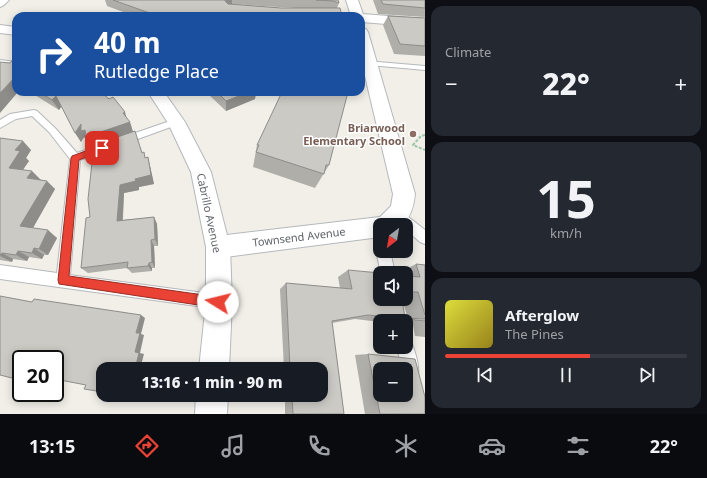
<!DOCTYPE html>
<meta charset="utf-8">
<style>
:root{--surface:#171b24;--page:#242831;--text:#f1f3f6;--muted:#9ea1a6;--line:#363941;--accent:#ea4335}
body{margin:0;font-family:"Noto Sans",sans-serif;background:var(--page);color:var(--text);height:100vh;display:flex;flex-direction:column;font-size:15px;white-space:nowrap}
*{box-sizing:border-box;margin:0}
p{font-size:13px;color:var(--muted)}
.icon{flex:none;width:22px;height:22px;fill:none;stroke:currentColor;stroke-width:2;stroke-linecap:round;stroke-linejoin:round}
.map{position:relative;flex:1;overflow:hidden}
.side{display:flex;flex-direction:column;gap:6px;padding:6px;background:#0d0f14;width:282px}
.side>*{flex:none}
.top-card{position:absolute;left:12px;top:12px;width:353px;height:84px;border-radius:12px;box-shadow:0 2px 10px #0003;background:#1a4fa0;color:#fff;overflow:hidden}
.needle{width:26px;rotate:211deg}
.buttons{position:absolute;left:373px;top:218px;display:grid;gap:8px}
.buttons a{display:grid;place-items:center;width:40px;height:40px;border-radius:8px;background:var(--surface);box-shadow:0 2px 10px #0003;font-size:20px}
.speed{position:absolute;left:12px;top:350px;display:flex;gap:8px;font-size:20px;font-weight:700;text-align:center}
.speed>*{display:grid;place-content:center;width:52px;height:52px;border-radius:50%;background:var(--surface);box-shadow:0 2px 10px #0003;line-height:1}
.speed .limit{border:2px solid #111;border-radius:6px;background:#fff;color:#111}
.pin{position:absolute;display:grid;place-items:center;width:34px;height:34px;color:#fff;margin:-17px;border-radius:8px;box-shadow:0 2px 6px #0006}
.me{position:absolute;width:44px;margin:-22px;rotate:279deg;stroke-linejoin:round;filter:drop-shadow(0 0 3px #0008)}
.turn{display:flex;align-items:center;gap:14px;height:84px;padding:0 16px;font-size:18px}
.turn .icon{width:52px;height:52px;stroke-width:2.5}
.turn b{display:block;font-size:28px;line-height:34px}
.big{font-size:30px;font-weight:800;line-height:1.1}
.side .card{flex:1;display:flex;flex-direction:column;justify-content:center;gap:6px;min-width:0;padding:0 14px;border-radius:12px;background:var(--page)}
.side .dial{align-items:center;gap:0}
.dial b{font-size:52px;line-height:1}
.song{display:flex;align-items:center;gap:12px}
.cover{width:48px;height:48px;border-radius:6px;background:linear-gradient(135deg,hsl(60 70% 55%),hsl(50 70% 35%))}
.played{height:4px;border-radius:2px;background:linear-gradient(90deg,var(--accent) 60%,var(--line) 60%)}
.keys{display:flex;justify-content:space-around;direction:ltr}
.heat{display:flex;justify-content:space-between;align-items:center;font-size:22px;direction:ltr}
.trip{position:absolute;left:96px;top:362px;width:232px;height:40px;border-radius:12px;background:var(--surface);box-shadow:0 2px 10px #0003;font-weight:800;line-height:40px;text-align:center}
.dock{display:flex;height:64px;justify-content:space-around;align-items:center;background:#090b0e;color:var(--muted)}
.dock .icon{width:28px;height:28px}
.dock .on{color:var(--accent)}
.dock b{font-size:18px;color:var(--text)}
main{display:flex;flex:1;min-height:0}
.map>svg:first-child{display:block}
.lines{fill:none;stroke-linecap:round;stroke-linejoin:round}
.service-casing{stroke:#b5b8bc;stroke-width:2}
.minor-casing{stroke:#b5b8bc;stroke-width:2}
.tertiary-casing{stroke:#b5b8bc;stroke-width:2}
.path{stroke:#9cc7a9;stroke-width:2;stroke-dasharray:3 1.5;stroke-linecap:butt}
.service{fill:#fff;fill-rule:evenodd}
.minor{fill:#fff;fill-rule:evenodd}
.tertiary{fill:#fff;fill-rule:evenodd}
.wall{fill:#afaea9;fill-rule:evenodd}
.shaded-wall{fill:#8f8d8a}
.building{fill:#cccac5;stroke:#8f8d8a;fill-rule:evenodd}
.route{fill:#ea4335;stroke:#982c22}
.education-dot{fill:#8d6e63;stroke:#fff;stroke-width:1.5}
.labels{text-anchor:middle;stroke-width:3;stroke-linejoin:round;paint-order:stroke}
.education-label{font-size:11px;font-weight:bold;fill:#785e54;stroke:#fff;text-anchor:end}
.street-label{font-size:11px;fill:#5f6368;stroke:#fff}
</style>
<main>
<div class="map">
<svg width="425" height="414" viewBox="0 0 425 414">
<rect width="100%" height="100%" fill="#f1efe8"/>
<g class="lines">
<defs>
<g id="service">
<path d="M0,60l16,2v4l-16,-2z"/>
<path d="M366,61l59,5v4l-56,-5h-3z"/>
<path d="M34,110l3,1 18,17 22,25 96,-33h6l2,2 -2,2 -99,36 -10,115 149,20 5,2 2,5 -2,5 -5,2 -219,-30v-14l57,8 13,-114 -21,-27 -17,-16 -16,3 -16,9v-8l10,-6z"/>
<path d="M398,211l4,1 23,18v14l-5,-2 -14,-12v-5c-7,0 -11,-3 -14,-9l2,-4z"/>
<path d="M380,246v5h10l5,22h-14l-5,-22z"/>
<path d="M406,339l5,2c4,11 10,27 6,38l-6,2 -5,-2v-10h-4l-5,-22h9z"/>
</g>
<g id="minor">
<path d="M346,0h12l5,14 62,5v8l-64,-5v-6h-10z"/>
<path d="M361,28l5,1 2,3 47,162c-1,11 -4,22 -12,31h-23v12l-162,21 -8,-3 -4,-8 4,-8 8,-3 162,-19 11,-11 2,-12 -32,-135z"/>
</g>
<g id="tertiary">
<path d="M0,0h9l-5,5 -4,2z"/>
<path d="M0,25l16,2v8l-16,-2z"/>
<path d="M148,92h16l21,30 26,50 19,75 2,55 -3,67h-30l7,-67v-55l-15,-75 -23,-49z"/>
<path d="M196,395h32l-1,19h-32z"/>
</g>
</defs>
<!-- service casing -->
<use href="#service" class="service-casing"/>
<!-- minor casing -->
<use href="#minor" class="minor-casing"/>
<!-- tertiary casing -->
<use href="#tertiary" class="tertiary-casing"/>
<!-- path -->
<path class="path" d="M425,135l-4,1 -8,9 12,5"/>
<!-- service -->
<use href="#service" class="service"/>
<!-- minor -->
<use href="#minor" class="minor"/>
<!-- tertiary -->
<use href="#tertiary" class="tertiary"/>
</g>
<!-- wall -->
<g class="wall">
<path d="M105,0h233l1,3 -2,5 5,8h-208l-27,-10zM230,4h2l64,4h-15z"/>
<path d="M373,0h52v17l-47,-3z"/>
<path d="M388,16l37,2v38l-31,-2 -11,-29z"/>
<path d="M30,92h71l29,30 3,10 9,21 8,13 4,18 -15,3v3l-15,3 -1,27 31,-3 3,7 1,22h-4l1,22h-3v3l-20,2 -5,-5 -39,5 -7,-5 9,-51 4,-72 -3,2 -3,-6h-1l-3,-4 -3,5 -20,-36 -2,4z"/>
<path d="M206,92h50l-1,7 -29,12z"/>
<path d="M0,138l31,12 -5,8 3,3 -6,8 18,11 14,9 -22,39 24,10 -9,17h-4l-2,4 -13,-2 -2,4 -14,-2 -1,3 -12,-2z"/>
<path d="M257,145l72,20 -14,23 -62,-21z"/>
<path d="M416,264l9,1v72l-10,-1 -2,-11 -7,-1v-3h-26v1l-25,-3 -23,4 12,91h-59v-19h36v-26h-37l-4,-80 6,-6 54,5 -2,-11 10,-7 57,48 3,1 -6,-20h4v-26h-4v-2z"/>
<path d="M368,354l57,60h-60l-10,-59z"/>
</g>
<!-- shaded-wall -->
<g class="shaded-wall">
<path d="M225,0h7v4l-5,1z"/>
<path d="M15,77l1,1v14h2l-18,21v-20z"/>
<path d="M249,92h7l-1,7 -29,12v-10z"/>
<path d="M56,96l6,10 -3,4 -7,-10z"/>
<path d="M125,112l3,11 2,-1 3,10 -42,15 -3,-6h-1l-3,-4 -3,5 -6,-9 6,-9z"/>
<path d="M23,141l8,9 -5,8 3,3 -11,16 -9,-9 6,-18z"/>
<path d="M148,157l6,27 -15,3v3l-15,3 -2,35 -5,-7 3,-36 15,-6z"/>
<path d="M32,171l9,9 -14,-2z"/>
<path d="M47,181l8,8 -25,44 -10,-7z"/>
<path d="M154,217l3,7 1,22 -3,-7z"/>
<path d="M48,230l9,8 -9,17 -9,-6z"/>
<path d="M151,240l3,6 1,22 -3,-6z"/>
<path d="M34,248l10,7 -2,4 -10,-6z"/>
<path d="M18,251l11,6 -2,4 -11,-6z"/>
<path d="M2,253l11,6 -1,3 -12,-6z"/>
<path d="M149,263l3,5v3l-4,-5z"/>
<path d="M141,315l4,3 -4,16 3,1 -4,18 4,1 -4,15h-5v-17l1,-19z"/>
<path d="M21,371v7h-9l3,-6z"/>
</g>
<!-- building -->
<g class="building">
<path d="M113,0h112v1l3,3 53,4h59l2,8h-184z"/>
<path d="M316,0h22l1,3 -6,-2z"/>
<path d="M381,0h44v8l-42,-4z"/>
<path d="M388,16l37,2v28l-25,-2z"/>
<path d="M15,57h1v20h-1l-15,16v-31l10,1z"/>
<path d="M39,92h62l8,7 4,-2 12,15 -2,1 7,9 -44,15 -1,-7 -4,1v-7l-6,9 -19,-37 -4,4z"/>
<path d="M217,92h32l-23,9z"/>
<path d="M282,92h66l-19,73h-3l-2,9 -68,-22 3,-7h-2z"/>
<path d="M135,131l7,22 2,-1 1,6 3,-1 3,18 -16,4 1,2 -16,4 -3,36 37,-4 1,22 -4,1 1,22 -3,1 -1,3 -21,2 1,-6 -47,6 5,-50 4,-1 -2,-18 6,-54z"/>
<path d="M0,138l23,3 -8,9 5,1 -11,17 23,3 -5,7 20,3 -27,45 28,4 -9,19 -5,-1 -2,5 -14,-2 -2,4 -14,-2 -2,2z"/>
<path d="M416,264l9,1v50l-7,-23h-12v-16l14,1z"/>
<path d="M348,270l32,3v26h22l3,19 19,1 1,-1v3l-57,-6 -36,6 12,93h-51l-1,-19h29v-26h-31l-4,-86 66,6z"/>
<path d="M0,296l32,6 2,-3 107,16 -5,18h4l-5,19 4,1 -4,16h-32v23l-19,-3 2,-4 -31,-6v-20h-34v14l-6,-1 -3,6 -12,-3z"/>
<path d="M368,354l47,5 10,38v17h-45zM380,369h26v26h-26z"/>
</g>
<!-- route -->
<path class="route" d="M102,145l3,1v4l-26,10 -10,116 149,21 4,1 2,4 -2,4 -4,2 -159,-24 -1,-4 13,-122 1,-2z"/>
<!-- markers -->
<circle class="education-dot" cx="413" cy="134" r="4"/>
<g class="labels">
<!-- education labels -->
<g class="education-label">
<text x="405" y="132">Briarwood<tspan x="405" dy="13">Elementary School</tspan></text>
</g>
<!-- street labels -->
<g class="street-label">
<text transform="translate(209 213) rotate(78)" y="4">Cabrillo Avenue</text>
<text transform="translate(299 237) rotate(-7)" y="4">Townsend Avenue</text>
</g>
</g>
</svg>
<div class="buttons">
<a><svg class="needle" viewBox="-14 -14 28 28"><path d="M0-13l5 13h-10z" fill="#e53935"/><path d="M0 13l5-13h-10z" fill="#9ea1a6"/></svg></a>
<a><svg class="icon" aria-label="sound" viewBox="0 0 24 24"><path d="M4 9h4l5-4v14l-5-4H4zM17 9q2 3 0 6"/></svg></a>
<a>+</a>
<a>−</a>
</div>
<div class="speed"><div class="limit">20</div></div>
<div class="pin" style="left:102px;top:148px;background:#d93025"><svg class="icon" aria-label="arrive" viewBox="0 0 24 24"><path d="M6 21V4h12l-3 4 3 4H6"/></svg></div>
<svg class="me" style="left:218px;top:302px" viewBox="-20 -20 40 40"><circle r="19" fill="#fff"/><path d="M0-13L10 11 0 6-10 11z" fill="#ea4335"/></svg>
<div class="trip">13:16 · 1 min · 90 m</div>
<div class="top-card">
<div class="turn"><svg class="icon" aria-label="right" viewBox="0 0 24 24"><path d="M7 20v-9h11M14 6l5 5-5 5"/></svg><div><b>40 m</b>Rutledge Place</div></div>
</div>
</div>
<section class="side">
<div class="card"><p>Climate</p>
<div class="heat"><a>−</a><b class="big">22°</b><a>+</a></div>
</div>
<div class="card dial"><b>15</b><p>km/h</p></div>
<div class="card">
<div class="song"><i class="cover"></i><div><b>Afterglow</b><p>The Pines</p></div></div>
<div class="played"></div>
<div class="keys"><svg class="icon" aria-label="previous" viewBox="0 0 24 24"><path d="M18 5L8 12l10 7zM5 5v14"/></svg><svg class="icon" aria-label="pause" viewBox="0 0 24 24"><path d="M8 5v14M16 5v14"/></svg><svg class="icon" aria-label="next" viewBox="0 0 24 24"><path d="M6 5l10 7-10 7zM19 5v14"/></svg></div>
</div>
</section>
</main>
<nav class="dock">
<b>13:15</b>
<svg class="icon on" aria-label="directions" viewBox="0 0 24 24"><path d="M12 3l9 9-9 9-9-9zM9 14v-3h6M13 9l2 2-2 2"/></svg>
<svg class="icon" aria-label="music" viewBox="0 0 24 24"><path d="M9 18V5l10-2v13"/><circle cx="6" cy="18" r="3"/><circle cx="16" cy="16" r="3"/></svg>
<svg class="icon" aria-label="phone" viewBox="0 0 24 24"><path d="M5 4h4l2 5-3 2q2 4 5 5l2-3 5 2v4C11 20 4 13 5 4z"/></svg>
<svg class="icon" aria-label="climate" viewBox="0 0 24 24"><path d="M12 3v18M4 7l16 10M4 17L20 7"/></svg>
<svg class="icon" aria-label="car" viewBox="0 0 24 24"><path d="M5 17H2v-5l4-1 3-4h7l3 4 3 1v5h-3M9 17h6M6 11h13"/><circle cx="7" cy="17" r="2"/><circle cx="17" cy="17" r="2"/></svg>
<svg class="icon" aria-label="filters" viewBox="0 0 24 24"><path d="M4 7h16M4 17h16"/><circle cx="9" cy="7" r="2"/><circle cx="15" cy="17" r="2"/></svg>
<b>22°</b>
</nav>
